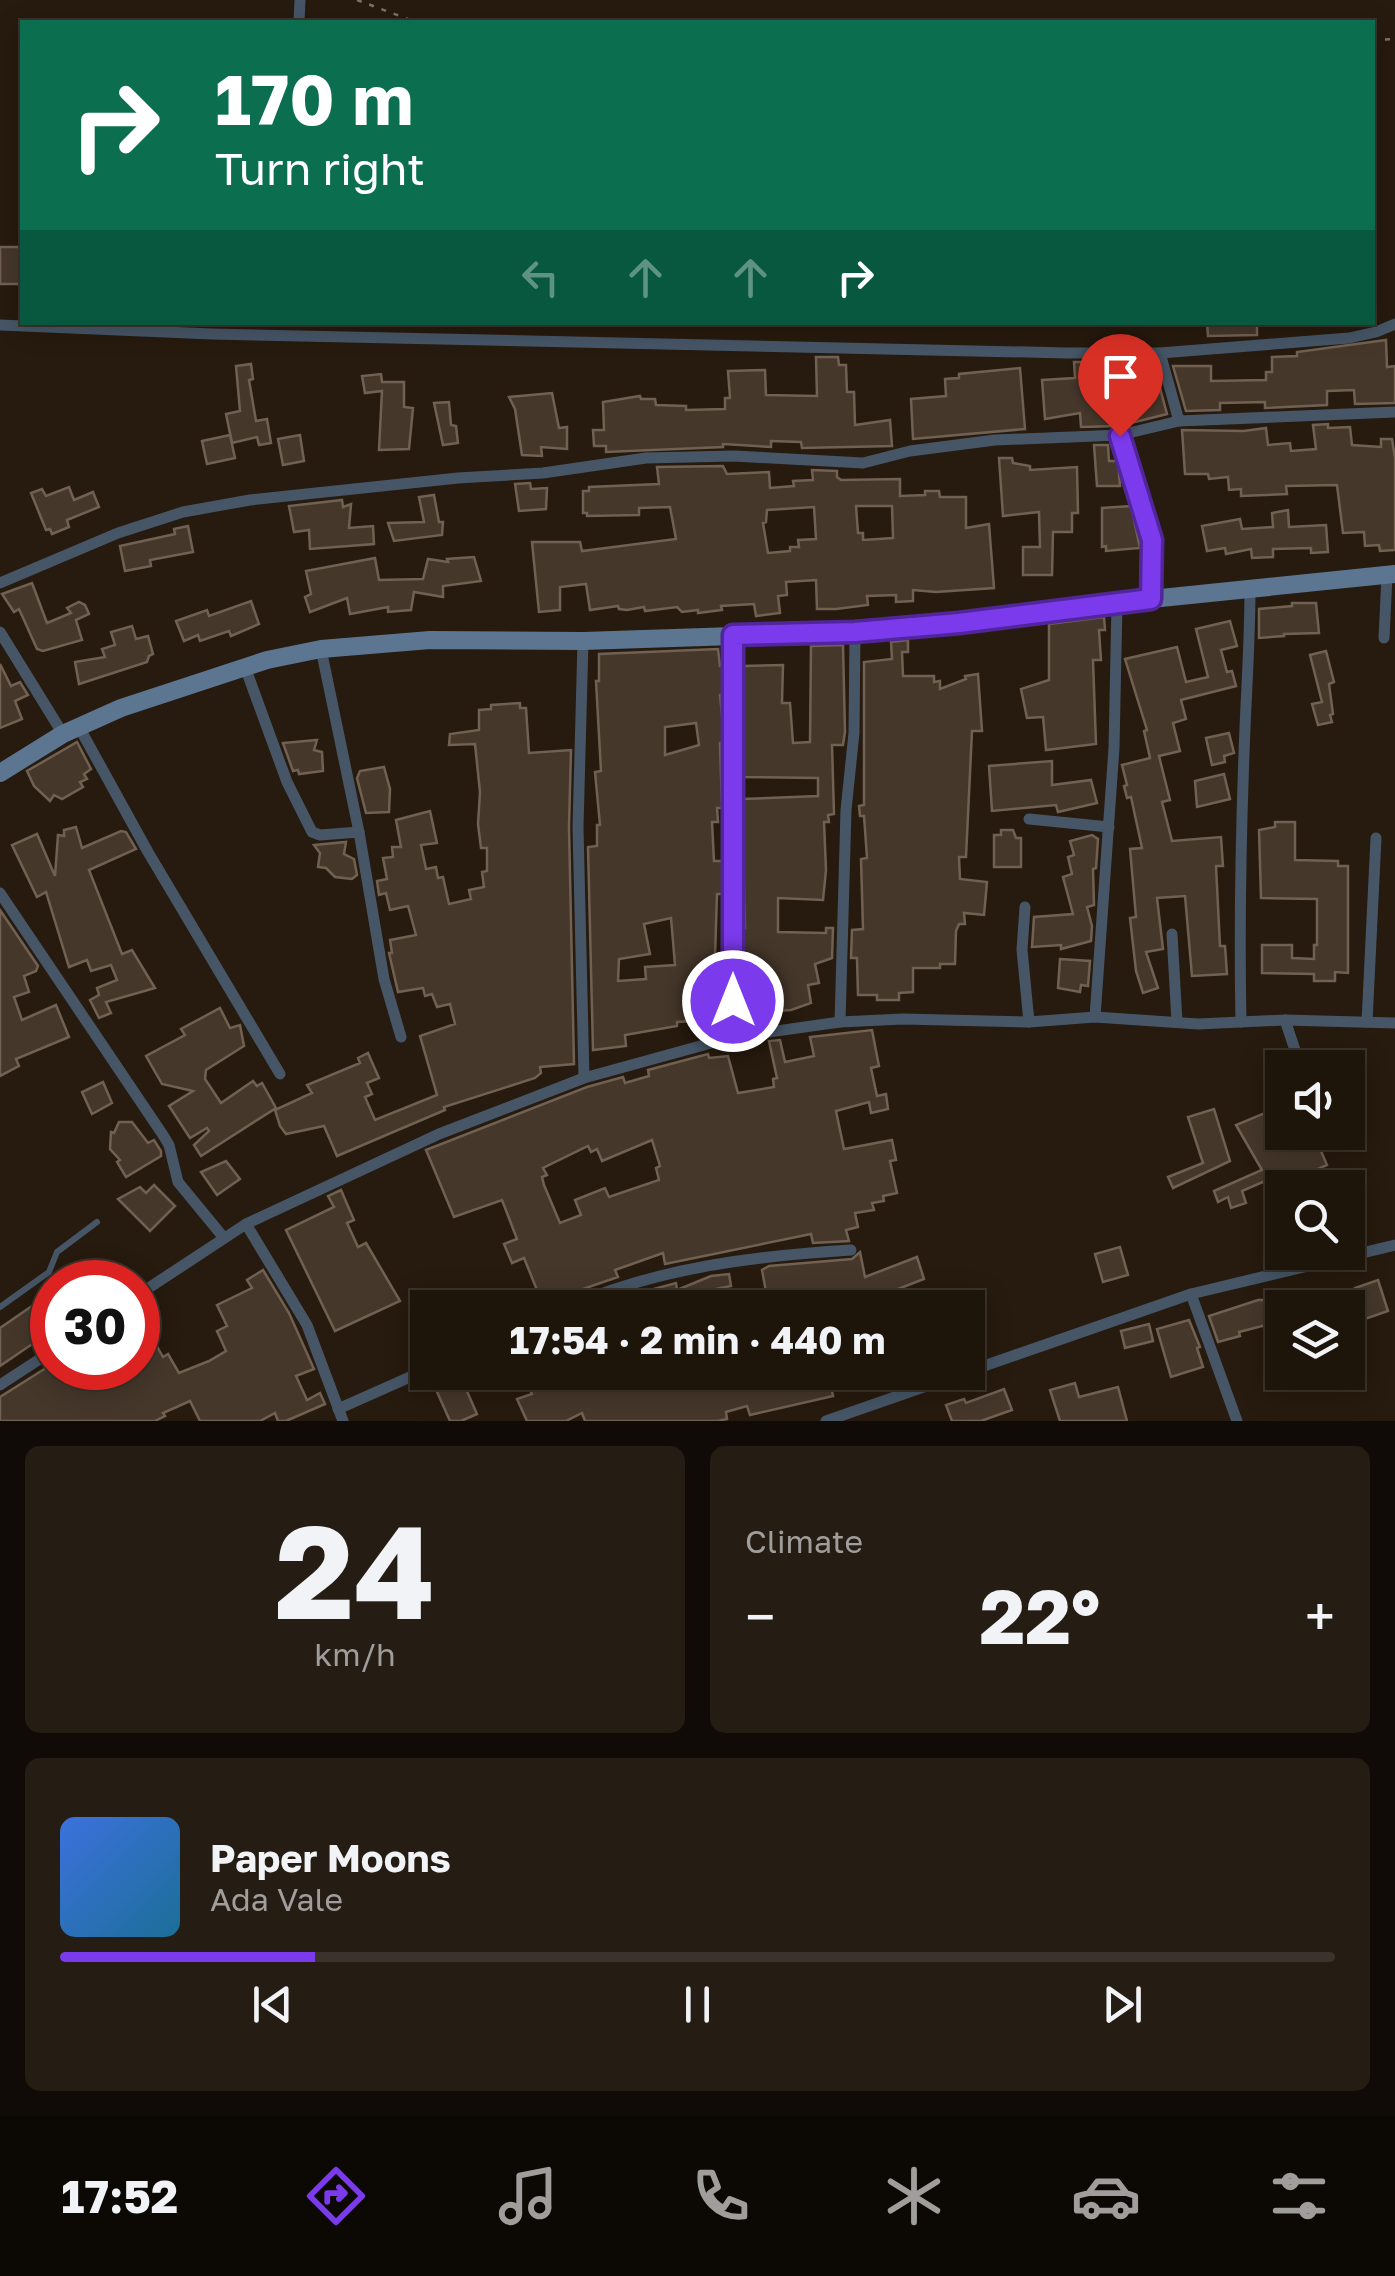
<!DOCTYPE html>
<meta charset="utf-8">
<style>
:root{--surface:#1d140a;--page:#251d13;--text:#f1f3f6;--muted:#a09e9c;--line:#3b332b;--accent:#7c3aed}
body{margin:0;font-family:"Golos Text",sans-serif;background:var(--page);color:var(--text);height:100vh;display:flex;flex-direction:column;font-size:38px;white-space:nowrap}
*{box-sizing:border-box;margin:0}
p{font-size:32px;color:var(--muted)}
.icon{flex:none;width:55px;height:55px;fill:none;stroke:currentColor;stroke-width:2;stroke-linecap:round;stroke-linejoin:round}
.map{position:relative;height:1421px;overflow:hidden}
.panel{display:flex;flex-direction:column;gap:25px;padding:25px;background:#100b06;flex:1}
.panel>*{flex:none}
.guide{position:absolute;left:20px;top:20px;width:1355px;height:305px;border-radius:0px;box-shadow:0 5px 25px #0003,0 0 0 2px var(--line);background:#0b6e4f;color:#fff;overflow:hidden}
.fabs{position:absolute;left:1265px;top:1050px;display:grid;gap:20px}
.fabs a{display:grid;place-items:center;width:100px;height:100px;border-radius:0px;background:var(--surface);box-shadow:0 5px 25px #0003,0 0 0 2px var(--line);font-size:50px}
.speed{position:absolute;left:30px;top:1260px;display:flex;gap:20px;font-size:50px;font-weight:700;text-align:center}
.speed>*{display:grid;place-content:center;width:130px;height:130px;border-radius:50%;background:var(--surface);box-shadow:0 5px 25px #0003,0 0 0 2px var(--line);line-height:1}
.speed .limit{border:15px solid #d22;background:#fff;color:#111}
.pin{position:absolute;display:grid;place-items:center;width:85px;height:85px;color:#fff;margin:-102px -42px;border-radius:50% 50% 50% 0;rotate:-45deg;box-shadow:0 0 10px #0007}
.pin .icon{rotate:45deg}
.me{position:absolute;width:110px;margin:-55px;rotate:0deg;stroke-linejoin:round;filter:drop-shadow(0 0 8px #0008)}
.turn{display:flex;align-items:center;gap:35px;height:210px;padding:0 30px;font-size:45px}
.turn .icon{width:130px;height:130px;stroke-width:2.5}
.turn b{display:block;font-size:70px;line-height:85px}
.lanes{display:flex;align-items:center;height:95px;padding:0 30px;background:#0003;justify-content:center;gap:50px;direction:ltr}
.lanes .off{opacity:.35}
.big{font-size:75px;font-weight:700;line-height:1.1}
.panel .card{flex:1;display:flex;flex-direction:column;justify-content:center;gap:15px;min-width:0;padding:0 35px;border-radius:15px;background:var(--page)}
.panel .dial{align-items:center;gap:0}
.dial b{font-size:130px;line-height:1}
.song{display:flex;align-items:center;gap:30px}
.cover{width:120px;height:120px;border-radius:15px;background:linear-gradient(135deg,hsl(220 70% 55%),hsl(200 70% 35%))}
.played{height:10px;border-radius:5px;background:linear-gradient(90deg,var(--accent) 20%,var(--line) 20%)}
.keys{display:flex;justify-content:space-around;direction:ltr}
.heat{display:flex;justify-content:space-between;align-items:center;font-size:55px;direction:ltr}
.panel .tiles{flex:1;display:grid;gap:25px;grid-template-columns:1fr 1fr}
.card:last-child{grid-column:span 2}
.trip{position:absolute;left:410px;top:1290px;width:575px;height:100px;border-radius:0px;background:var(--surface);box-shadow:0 5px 25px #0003,0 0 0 2px var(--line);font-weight:700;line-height:100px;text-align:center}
.tabs{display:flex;height:160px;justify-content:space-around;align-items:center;background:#0c0804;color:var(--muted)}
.tabs .icon{width:70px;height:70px}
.tabs .on{color:var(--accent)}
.tabs b{font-size:45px;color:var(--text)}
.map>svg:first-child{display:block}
.building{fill:#45372a;stroke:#716153;stroke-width:2.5;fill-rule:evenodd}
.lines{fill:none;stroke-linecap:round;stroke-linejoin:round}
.path{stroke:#7e7268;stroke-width:2.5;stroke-dasharray:5 8;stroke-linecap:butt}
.lane{stroke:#465667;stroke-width:6}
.street{stroke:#465667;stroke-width:11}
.secondary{stroke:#5c7691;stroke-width:18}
.route-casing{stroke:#51269a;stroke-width:25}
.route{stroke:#7c3aed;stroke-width:18}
</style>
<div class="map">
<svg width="1395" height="1421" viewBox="0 0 1395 1421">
<rect width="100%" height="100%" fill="#271a0e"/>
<!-- building -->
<g class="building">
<rect x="0" y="247" width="22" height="37"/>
<path d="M1207,322h50v13l-49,1z"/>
<path d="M1386,340l1,27 8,-1v37l-40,1 -1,-14 -27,1v14l-62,3v-6l-45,1v7l-34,1 -13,-45h38v15l55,-1v-8h6v-15l25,-1v-4z"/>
<path d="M816,357h22l1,8h7l1,27h7l1,33 35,-5 2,26 -90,2 -1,-6 -30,-1v6l-48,-3v3l-117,5v-6h-12l-1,-16h11l-1,-28 37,-6 1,3h14l1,6 30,1v4l39,-1v-11h5l-2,-27 37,-1 1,25 51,1z"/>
<path d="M1074,362h79l14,52 -48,12 -38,1 -1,-14 -35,6 -3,-39 33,-2z"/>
<path d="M251,364l2,15 -4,1 7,41 11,-2 4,24 -12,2 -2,-8 -25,6 -6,-29 14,-3 -4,-45z"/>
<path d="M1020,368l5,61 -112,10 -2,-40 35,-3 -1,-17 14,-1v-4z"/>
<path d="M381,374l1,8h22v25l9,1 -4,41 -30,1 3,-59 -17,2 -3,-17z"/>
<path d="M552,393l7,35 8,-1v22l-26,-2 1,9 -20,-1 -7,-46 -6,-12z"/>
<path d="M449,402l2,23 5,1 2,17 -15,2 -9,-42z"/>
<path d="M1328,424v4l22,-1 2,18 29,2v-8h11l3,19v92l-15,1 -1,-6 -14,1 -1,-14 -21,1 -6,-48 -51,1 1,8 -46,2v-7l-12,1 -1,-13 -19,2 -1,-5h-23l-3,-44 62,1 22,-3 2,17 22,-2 1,8 25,-2 -3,-24z"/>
<path d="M230,435l5,23 -28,6 -5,-23z"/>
<path d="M300,435l4,26 -21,4 -5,-26z"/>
<path d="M1094,445h14l1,16h9l2,25h-23z"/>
<path d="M999,458h13l1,5 17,3v4l47,-3 1,46h-6v19h-19l-1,43h-29v-28h17l-1,-35 -36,4z"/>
<path d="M723,466l4,8 42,-2 1,16 24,-2 -1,-5 20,-1 -1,-10 25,1v6l4,3 59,-1v17l25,-1v-4h14l1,6h26v31l23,-4 5,64 -58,4 -23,-2v11l-17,1v-7l-29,1 1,9 -32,4h-19l-1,-29 -30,2 1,13 -9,1 2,17 -24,3 -2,-12 -33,2 1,4 -24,3v-3l-16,2 -5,-5 -32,4 -1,-4 -17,3 -8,-1 -1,-3 -28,4 -4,-26 -26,3v23l-21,2 -7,-70h48l2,9 94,-12 -6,-32 -31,1v7l-52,1v-3h-4v-22h6v-4l70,-3 -2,-17zM856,506h36l1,32 -30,2v-7h-5zM814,507l2,32 -18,1 1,7h-9v4l-22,2 -5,-30 3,-1 1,-12z"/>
<path d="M530,483l1,6 16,-1 -1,21 -27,2 -4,-27z"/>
<path d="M69,487l5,13 19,-8 6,15 -32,13 2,7 -17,7 -2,-5 -4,1 -15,-37 11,-4 4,7z"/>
<path d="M434,495l5,27h4l-1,13 -48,6 -6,-18 36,-1 -5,-25z"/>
<path d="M342,500l1,7 8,-3 -2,24 24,-2 1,18 -64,5 -1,-19 -15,2 -5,-26z"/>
<path d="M1131,506l9,42 -34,3v-5l-4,1v-39z"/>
<path d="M1288,510l1,17 37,-2 2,27 -17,1v-5l-38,1v8l-21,1 -1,-9 -25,5 -1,-6 -18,3 -5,-25 38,-7 2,10 31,-2 -1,-14z"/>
<path d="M188,526l5,26 -43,8 1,6 -26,5 -5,-25 55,-12 -1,-5z"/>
<path d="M474,557l7,24 -38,5v11l-29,-5 -3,18 -23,2v-5l-38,7 -3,-16 -37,14 -5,-15 6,-3 -5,-23 69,-13 4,22 44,-1 5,-20 20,3 -1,-3z"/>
<path d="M32,583l15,40 24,-10 -4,-5 12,-6 6,3 4,9 -13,6 6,20 -39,11 -6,-2 -18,-40 -5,3 -12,-18z"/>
<path d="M251,601l8,23 -28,12 -2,-5 -29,10 -2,-6 -14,6 -8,-20 31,-11 2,6z"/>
<path d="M1292,603h24l3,30 -35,1v2l-25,2v-29l33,-3z"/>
<path d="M1104,617l1,13h-6l2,30h-8l3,84 -50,6 -3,-33 -16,1 -6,-29 28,-9v-56z"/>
<path d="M1230,621l7,25 -16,4 6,22 5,-1 4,15 -55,14 5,19 -13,4 7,28 -21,5 11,44 -8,2 10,39 49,-4 2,29h-7l4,80h5l2,28 -35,2 -7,-80 -28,2 6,51 -17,3 12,36 -15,5 -7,-22 -6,-53 6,-1 -6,-68 12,-1 -11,-51 -4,1 -3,-12 3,-1 -5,-20 28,-7 -6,-27 3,-1 -22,-71 52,-12 9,35 22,-5 -12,-48z"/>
<path d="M132,626l4,13 12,-3 5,18 -4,2 -2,6 -68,22 -4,-22 30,-5 -3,-8 13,-4 -4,-13z"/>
<path d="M908,640v12h-6l1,24h31v6l6,-1v8l26,-10 -1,-3 13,-2 4,57h-10l-6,126h-7l1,22 27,3 -3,33 -20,-2 1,11h-6l-3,7 -1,33h-15v4h-27v24l-14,1v7h-22v-5h-19l-1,-37h-6l1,-28 11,-1 -2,-70 6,-1 -3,-42h-4l-1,-10 5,-1v-143l28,-3 -1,-17z"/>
<path d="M843,645l2,87 -2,13h-11l2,69 -6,1 1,7h-5l2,48 -3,30 -45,-2v34l48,1v-5h7l-1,30 -17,6 4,19 -11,2 3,18 -20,7 -42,3 -7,-29v-56h3l-3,-129 76,-3v-18l-76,-1v-111l41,-1 -1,38h8l3,40 17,-1 1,-96z"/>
<path d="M718,649l2,17h4v29h-4l4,41v7h-4l2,65h-5l1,14h-6l2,39h10v33h-7l-4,126 -36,2v4l-52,9 1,11 -33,4 -5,-203 9,-1v-21h3l-5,-53 6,-1 -5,-90h3v-27zM696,723l3,22 -34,10v-28zM671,918l4,47 -30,2 1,12 -28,2 1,-22 31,-5 -6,-30z"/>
<path d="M1326,651l8,31 -5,2 4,30 -3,1 2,7 -14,3 -6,-21 10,-2 -12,-47z"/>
<path d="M0,664l11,22 9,-4 8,13 -13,6 7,18 -22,9z"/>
<path d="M520,703v5h6l3,45 42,-3 -2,77 5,237 -34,3 1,6 -6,5 -91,29 1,3 -108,46 -13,-30 -38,8 -6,-8 -5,-16 37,-17 -5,-8 53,-22 -2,-5 10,-5 11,25 -12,5 5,11 -7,3 10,23 62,-25 -17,-59 35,-12 -5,-20 -13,3 -5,-13 -7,2 -2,-8 -25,4 -9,-39h3l-2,-13 26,-5 -8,-29 -18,4 -4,-17 -7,2 -2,-14 10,-2 -4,-21 10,-1 -1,-10h9l-5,-27 34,-9 7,32 -16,2 5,24 10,-2 2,11 5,-1 6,27 22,-5 -2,-9 15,-3 -2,-15 5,-1v-23h-6l-3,-24 2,-32 -5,-48 -26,1 1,-11 29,-4v-20l12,-1v-4z"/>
<path d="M1229,733l5,20 -10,3 1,6 -13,3 -6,-27z"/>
<path d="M317,740l-3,10 8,2 1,19 -24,3 -1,-4 -5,1 -10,-28z"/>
<path d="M77,742l14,27 -7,5 3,5 -7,3 3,5 -21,12 -8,-4 -4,6 -16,-15 -7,-15z"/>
<path d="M1052,761v24l39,-5 6,23 -39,9 -2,-7 -64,6 -3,-45z"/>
<path d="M384,767l6,22 -1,23 -23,1 -9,-35 3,-7z"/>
<path d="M1224,774l6,25 -33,8 -2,-26z"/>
<path d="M1275,822h20v38l43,1v5h10v107l-13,-1v9h-21v-7l-52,-1v-28h30v13l22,1v-14h3v-46l-56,-1 -2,-68 16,-3z"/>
<path d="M76,827l6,21 39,-17 5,1 10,17 -47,21 33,84 10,-4 23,38 -49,14 5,11 -12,5 -9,-18 9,-5 -2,-7 20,-8 -6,-15 -20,6 -4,-11 -18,7 -23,-75 -9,5 -25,-52 25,-11 18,42 3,-41 6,1v-6z"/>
<path d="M1001,830h12l3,8h5v29h-27v-32h7z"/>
<path d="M1092,835l6,4 -2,29 -3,1 1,36 -7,2 5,19 -1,15 -30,8v-4l-29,2 2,-30 39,-3 -10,-37 9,-3 -4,-17 6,-2 -4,-14z"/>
<path d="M346,842l-2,12 10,5 3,16 -5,4 -17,-2 -9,-9 -8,-1 2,-14 -6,-8z"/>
<path d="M0,910l38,56 -2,5 -12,5 5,16 -15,5 8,23 34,-15 13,32 -53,22 3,7 -19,10z"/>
<path d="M1060,959l30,2 -2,25 -7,-1 -1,7 -22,-4z"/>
<path d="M220,1008l10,20 10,-3 4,21 -38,24 -1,9 16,24 32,-22 4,5 5,-3 14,25 -75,48 -7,-11 15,-14 -2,-3 -17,10 -21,-32 24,-15 -31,-7 -16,-28 39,-21 -4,-6z"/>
<path d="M872,1030l7,36 -8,2 6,28 9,-2 2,15 -17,4 -2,-11 -33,9 8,38 48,-9 4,20 -6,1 7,32 -14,3 1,5 -12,2 2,7 -19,3 3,14 -12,3 3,11 -36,2 -2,-9 -146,30 -2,-11 -48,17 3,7 -67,23 3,8h-17l-7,-16 7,-2 -13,-32 -12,5 -8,-19 13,-5 -15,-39 -48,17 -28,-67 161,-63 36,-10 2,6 24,-7 -1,-6 60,-16 1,4 19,-2 10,37 36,-6 -1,-8 4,-1 -8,-37 11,-1 5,22 29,-6 -4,-19zM652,1140l8,26 -4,2 3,12 -50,17 -4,-9 -30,12 6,15 -21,8 -16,-38 -2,-8 5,-2 -4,-7 45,-22 3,6 6,-3 5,12z"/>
<path d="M103,1082l9,21 -20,11 -10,-22z"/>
<path d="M1282,1106v26h31l14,33 -53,23 -4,-7h-5l-23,10 4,12 -15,5 -3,-11 -10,5 -4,-11 48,-21 -26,-45z"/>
<path d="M1214,1109l16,52 -57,27 -5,-11 35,-14 -15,-46z"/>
<path d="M119,1122h13l16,21 6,-3 7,11v5l-35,21 -9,-15 3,-2 -10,-11 1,-17 3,1z"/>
<path d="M226,1161l14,18 -23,16 -16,-23z"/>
<path d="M154,1185l21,21 -25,25 -32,-32 22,-12 6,6z"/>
<path d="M341,1190l13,30 -7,3 11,24 8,-4 34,58 -65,30 -49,-101 48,-23 -6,-11z"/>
<path d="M1120,1247l8,28 -25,7 -8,-28z"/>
<path d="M860,1252l5,25 52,-20 7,22 -44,17 -1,-3 -27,6 1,6 -14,3h-70l-7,-38 7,-4 83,-7z"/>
<path d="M263,1270l26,43 25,56 -18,7 11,24 13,-7 5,11 -39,17h-8l-3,-8 -15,8h-60l-10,-20 -27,12 2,3 -10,5h-155v-24l46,-29h92v-25l13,-7 12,21 5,-3 11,19 30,-12 17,-10 -9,-20 10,-5 -10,-21 35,-17 -5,-8z"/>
<path d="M729,1274l2,12 -15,3 2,4 -7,2 6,13h-117v-4l9,-3 67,-18 1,7 34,-14z"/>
<path d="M1378,1280l10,31 -23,8 -10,-31z"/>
<path d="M1258,1300h8l1,6 15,-4v19l-43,11 1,4 -22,6 -9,-26z"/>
<path d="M32,1306l18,26 -50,34v-38z"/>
<path d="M1189,1320l11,27 -3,1 6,19 -32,10 -14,-48z"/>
<path d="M1149,1324l4,17 -28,7 -4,-17z"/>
<path d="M462,1372l40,2 -34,12 -2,3 11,25 -16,7h-11l-16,-36z"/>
<path d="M522,1372h306l5,24 -83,19 -3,-9 -21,6 1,7 -9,2h-133l-3,-8 -16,8h-39l-10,-22 15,-5z"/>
<path d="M1075,1383l4,14 39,-10 9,34h-67l-10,-31z"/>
<path d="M1004,1389l8,21 -31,11h-29l-6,-16 18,-6 2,4z"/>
</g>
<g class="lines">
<!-- path -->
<g class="path">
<path d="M357,0l59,22"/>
<path d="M1372,40l23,-1"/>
</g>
<!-- lane -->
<path class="lane" d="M0,1307l49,-35 8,-20 40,-30"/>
<!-- street -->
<g class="street">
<path d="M299,22l1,-22"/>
<path d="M0,325l212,9 855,19h93l189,-15 27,-6 19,-8"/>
<path d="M1160,353l19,68"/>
<path d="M1120,435l31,106v58"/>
<path d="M0,583l118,-50 65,-21 67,-12 208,-22 85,-5 103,-15 88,-2 129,7 47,-12 85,-11 125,-5 59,-14 216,-9"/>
<path d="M0,632l63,102"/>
<path d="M1384,638l3,-63"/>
<path d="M583,641l-5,186 6,251"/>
<path d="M321,649l38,183"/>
<path d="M245,667l42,115 25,50 8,3 39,-3 25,147 17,58"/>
<path d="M79,727l69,125 132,222"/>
<path d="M1029,819l80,8"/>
<path d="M0,893l163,242 6,10 9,37 46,56"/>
<path d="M1025,907l-3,43 7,72"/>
<path d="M1172,934l5,88"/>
<path d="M1095,1017l19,-269 3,-144"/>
<path d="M1285,1020l16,48"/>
<path d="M840,1022l6,-212 8,-77 1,-101"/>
<path d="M1241,1022c-2,-98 0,-196 4,-294 2,-47 5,-92 5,-139"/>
<path d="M1367,1022l9,-184"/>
<path d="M733,1037v-402"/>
<path d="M246,1224l61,101 36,96"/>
<path d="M1191,1294l46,127"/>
<path d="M138,1295l108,-71 193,-90 145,-56 149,-41 107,-15 63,-3 126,3 66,-5 103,7 87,-4 110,3"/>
<path d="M566,1308c89,-40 188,-52 285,-58"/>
<path d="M0,1385l52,-34"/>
<path d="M338,1409l90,-40"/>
<path d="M826,1421l365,-127 204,-49"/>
</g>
<!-- secondary -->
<path class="secondary" d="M0,773l63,-39 58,-26 146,-48 54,-11 109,-9 153,1 272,-9 104,-9 192,-24 244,-25"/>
</g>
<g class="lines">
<defs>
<path id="route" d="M733,1001v-366l122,-3 104,-9 192,-24 1,-59 -32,-104"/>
</defs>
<!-- route casing -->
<use href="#route" class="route-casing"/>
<!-- route -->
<use href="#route" class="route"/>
</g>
</svg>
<div class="fabs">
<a><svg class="icon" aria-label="sound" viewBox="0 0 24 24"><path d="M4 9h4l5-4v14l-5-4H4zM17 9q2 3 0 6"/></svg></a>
<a><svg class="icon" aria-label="search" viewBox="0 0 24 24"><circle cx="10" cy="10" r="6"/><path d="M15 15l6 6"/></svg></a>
<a><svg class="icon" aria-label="layers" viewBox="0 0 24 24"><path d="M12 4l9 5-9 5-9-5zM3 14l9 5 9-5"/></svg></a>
</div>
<div class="speed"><div class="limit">30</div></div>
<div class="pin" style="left:1120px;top:436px;background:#d93025"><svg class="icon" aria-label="arrive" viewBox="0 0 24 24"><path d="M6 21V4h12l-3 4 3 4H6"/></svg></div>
<svg class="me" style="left:733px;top:1001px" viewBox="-20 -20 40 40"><circle r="17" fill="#7c3aed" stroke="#fff" stroke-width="3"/><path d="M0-11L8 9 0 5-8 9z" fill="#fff"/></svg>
<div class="trip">17:54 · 2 min · 440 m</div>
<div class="guide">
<div class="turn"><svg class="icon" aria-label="right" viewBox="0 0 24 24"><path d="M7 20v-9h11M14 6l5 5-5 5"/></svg><div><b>170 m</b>Turn right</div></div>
<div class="lanes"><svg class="icon off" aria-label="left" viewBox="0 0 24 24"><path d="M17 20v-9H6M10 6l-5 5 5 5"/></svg><svg class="icon off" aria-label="ahead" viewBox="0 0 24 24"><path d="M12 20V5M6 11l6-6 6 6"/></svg><svg class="icon off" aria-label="ahead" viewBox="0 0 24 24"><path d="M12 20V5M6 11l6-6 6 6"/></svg><svg class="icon" aria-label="right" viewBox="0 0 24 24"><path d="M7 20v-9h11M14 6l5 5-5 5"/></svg></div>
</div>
</div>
<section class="panel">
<div class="tiles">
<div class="card dial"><b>24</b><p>km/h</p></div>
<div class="card"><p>Climate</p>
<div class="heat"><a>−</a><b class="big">22°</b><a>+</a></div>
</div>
<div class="card">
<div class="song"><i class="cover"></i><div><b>Paper Moons</b><p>Ada Vale</p></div></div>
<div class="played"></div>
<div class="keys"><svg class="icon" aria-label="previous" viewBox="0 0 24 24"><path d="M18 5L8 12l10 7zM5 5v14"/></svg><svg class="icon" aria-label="pause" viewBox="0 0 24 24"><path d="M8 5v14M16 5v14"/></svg><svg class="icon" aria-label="next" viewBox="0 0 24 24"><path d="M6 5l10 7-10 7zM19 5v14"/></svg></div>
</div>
</div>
</section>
<nav class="tabs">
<b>17:52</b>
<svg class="icon on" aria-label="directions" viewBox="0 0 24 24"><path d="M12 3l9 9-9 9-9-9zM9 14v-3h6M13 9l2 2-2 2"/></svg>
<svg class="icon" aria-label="music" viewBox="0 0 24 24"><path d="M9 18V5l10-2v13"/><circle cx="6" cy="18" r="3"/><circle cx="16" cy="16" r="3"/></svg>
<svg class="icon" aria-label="phone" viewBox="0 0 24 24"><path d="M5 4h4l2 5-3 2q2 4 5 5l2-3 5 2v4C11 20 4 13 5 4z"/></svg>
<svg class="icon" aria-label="climate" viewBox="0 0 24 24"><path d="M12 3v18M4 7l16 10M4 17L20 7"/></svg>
<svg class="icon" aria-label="car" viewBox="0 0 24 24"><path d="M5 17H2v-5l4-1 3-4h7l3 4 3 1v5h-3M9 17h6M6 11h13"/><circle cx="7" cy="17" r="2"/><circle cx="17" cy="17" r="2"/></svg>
<svg class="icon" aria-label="filters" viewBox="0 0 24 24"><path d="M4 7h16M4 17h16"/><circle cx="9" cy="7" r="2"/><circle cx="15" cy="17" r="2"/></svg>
</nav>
